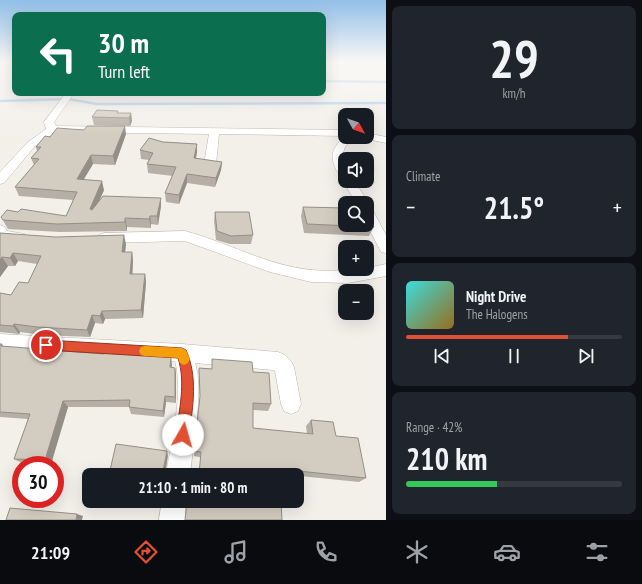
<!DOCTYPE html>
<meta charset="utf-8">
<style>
:root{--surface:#171b24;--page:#20242c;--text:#f1f3f6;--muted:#9ea1a6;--line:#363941;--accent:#e15033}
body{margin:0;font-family:"PT Sans Narrow",sans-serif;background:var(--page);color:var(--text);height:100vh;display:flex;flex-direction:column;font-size:15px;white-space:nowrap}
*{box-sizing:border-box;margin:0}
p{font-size:13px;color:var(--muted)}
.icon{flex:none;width:22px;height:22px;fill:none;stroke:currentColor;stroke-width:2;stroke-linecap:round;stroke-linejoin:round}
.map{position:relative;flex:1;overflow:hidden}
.panel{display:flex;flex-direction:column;gap:6px;padding:6px;background:#0d0f14;width:256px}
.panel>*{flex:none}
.hud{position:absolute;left:12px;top:12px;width:314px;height:84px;border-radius:8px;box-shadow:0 4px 16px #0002;background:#0b6e4f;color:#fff;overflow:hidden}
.needle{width:26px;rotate:130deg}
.controls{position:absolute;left:338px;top:108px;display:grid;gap:8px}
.controls a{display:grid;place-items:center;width:36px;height:36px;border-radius:8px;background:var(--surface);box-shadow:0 4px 16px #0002;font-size:20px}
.speed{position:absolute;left:12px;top:456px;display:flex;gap:8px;font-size:20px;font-weight:700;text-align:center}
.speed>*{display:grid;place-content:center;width:52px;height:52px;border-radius:50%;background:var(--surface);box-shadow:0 4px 16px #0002;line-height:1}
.speed .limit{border:6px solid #d22;background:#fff;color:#111}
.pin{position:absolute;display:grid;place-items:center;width:34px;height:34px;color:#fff;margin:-17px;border:2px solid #fff;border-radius:50%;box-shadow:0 1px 4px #0007}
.me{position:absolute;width:44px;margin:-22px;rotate:7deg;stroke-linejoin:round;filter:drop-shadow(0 0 3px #0008)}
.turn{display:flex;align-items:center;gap:14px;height:84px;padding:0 20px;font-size:18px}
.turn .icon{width:52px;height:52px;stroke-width:2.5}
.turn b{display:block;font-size:28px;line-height:34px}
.big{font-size:30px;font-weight:600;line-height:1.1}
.panel .tile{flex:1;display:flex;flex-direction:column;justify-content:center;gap:6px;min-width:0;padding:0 14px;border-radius:8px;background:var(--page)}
.panel .dial{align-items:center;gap:0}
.dial b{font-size:52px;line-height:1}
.song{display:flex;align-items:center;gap:12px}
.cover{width:48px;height:48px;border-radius:6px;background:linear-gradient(135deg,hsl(180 70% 55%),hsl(40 70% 35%))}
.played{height:4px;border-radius:2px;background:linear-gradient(90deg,var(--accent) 75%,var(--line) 75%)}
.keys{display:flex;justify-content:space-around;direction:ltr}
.heat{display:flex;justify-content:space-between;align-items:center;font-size:22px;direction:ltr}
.charge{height:6px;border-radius:3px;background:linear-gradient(90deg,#34c759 42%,var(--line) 0)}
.trip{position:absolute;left:82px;top:468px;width:222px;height:40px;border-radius:8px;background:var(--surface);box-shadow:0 4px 16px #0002;font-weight:600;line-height:40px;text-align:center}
.menu{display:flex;height:64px;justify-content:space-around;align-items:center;background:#090b0e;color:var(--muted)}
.menu .icon{width:28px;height:28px}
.menu .selected{color:var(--accent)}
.menu b{font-size:18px;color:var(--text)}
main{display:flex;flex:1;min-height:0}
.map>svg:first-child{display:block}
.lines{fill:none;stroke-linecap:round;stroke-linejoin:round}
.stream{stroke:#aecfe8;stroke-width:2.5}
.minor-casing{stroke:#bdb8ad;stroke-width:1}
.minor{fill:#fff;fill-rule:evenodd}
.wall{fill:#b5afa5}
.shaded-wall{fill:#948f86}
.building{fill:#d3ccc0;stroke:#948f86}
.route{fill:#e15033;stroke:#923421}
.slow{fill:#f59e0b}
</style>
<main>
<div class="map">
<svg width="386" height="520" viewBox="0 0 386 520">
<rect width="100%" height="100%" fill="#f3f0ea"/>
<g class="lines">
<!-- stream -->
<g class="stream">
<path d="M323,81l63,1"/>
<path d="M0,101l68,-2 29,5 289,-1"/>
</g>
<defs>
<g id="minor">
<path d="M66,93h8l-20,29 2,4 289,4v7h9l-9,10 -2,6 2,12v16h10l13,22 -1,2v-2h-11l-13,-22 2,-3 -4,-1c-12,-17 -12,-26 4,-41l-126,-2 -3,30 -6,3 -6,-3 5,-30 -153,-2 -21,14 -31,37 -4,1v-12l28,-30 18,-13 -2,-7z"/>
<path d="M367,133l19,4v6l-23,-5v-1h4z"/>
<path d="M367,208l5,1 14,26v18l-5,-1 -14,-27z"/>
<path d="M0,225l5,2 2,4 18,3 2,3 -2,3 -5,2 -20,-3z"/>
<path d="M185,231c42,11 83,35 127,39 18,2 37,-1 55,-1v-1l19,-4v12l-38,7 -37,-1 -41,-10 -85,-31 -81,2 -5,-2 -2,-3 2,-3 5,-2z"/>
<path d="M0,334l182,10 96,8 7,3 6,6 3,6 7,37 -3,7 -7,3 -7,-3 -3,-7 -6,-33 -2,-1 -78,-7c9,27 -2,82 -5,112h-24c5,-32 18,-83 9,-114l-175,-11z"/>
<path d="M162,501h24l-1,19h-26z"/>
</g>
</defs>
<!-- minor casing -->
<use href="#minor" class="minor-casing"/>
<!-- minor -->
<use href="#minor" class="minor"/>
</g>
<!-- wall -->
<g class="wall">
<path d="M239,93h19l-1,3 -18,-1z"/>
<path d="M118,113h13l1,8 -2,5 -36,-1 -2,-8z"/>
<path d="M126,134l-11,31 -22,-1 -9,15 20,11 -5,11 62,5 -3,19 -7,-1v4l-24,-1v4l-67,1 -52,-3 -7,-12 17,-5 48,4 7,-16 -54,-4 -4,-9 19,-22 -3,-7 6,-7 -1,-4 14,-10z"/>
<path d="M163,142l34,2v8l-1,7 26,3 -1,8 -6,17 -28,-4 -8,21 -13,-2 -1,-9 8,-17 -25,-3 -1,-9 2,-4 -8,-1 -1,-9z"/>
<path d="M350,155l17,1 7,14 -3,8h-4v-19h-19z"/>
<path d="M303,207l71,20 -5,9 -65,-3 -3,-17z"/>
<path d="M215,212l38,23 -2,9h-21l-14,-4 -2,-19z"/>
<path d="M0,233l126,11 -1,8h7l1,9 -1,13h13l1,8 -3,36 -38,1 -2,5 -8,-1 -5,14 -47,-2 -23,-3 -1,2 -19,-2v-39l11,2 17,-12 9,-19 -19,-3 -3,5h-7l-8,11z"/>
<path d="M0,344h2l2,3 168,18 -1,3h4l1,7v28l-10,-1 -2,15 -33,-3 -2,-7h-61l-17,57 -29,-1 -8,-4 14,-40 -28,-2z"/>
<path d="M199,368l54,4 18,32 -3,7 -15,-1v18l54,6 -1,-8 5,-6 25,16 30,42 -7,4 -79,-8 -86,-18 6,-57z"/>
<path d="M110,501h44l-1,7z"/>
</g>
<!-- shaded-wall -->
<g class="shaded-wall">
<path d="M131,113l1,8 -2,5 -1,-8z"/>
<path d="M125,126l1,8 -11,31 -2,-9z"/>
<path d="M197,144v8l-3,15v-9z"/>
<path d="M91,155l2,9 -14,23 -2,-8z"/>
<path d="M222,162l-1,8 -6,17 1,-9z"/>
<path d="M187,174v9l-8,21v-9z"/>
<path d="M102,181l2,9 -12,28 -2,-9z"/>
<path d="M161,198v8l-3,19 -1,-9z"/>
<path d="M150,216l1,8v4l-2,-9z"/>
<path d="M125,218l2,9v4l-2,-9z"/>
<path d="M124,235l2,9 -2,17 -2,-9z"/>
<path d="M132,252l1,9 -1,22 -2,-9z"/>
<path d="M13,253l5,8 -3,5 -5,-8z"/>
<path d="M2,257l6,9 -8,11v-17z"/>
<path d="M145,274l1,8 -3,36 -2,-8z"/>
<path d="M102,311l3,8 -2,5 -3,-8z"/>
<path d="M92,315l3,8 -5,14 -3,-7z"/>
<path d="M14,324l6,8 -1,2 -6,-8z"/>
<path d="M171,357l1,8 -2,10v-8z"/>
<path d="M175,368l1,7v28l-1,-6z"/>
<path d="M165,396l1,6 -2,15 -1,-6z"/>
<path d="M63,401l5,6 -17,57 -6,-4z"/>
<path d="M167,451l1,5 -3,19 -2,-4z"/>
<path d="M152,501h2l-1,7 -2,-3z"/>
<path d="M77,514l6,2 -1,4h-6z"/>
</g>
<!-- building -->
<g class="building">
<path d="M97,110l21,1 -1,2h14l-2,5 -37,-1z"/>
<path d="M87,126h38l-12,30 -22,-1 -14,24 25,2 -12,28 2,1 11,-14 58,2 -4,18h-7l-1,3 -24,-1v4l-68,2 -54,-4 -2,-3 6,-7 11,2 3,-3 45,7 11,-24 -62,-5 24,-28 -8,-1 10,-11h-5l9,-11 5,1 7,-9 27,2z"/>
<path d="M149,138l14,4 34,2 -3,14 28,4 -6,16 -29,-4 -8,21 -14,-2 11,-26 -29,-3 6,-11 -13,-3z"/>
<path d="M350,155l17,1 7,14h-7v-11h-16z"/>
<path d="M303,207l42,1v17h22v-13l7,15 -67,-3z"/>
<path d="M215,212h34l4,23 -22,1 -14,-5z"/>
<path d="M0,233l56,4 68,-2 -2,17h10l-2,22h15l-4,36 -39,1 -2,5 -8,-1 -5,15 -50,-3 -23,-3 -1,2 -13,-1v-32l11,2 8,-13 9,1 13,-27 -28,-3 -3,5 -8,-1 -2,3z"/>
<path d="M0,344h2l-1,2 103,8 1,-2h13l53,5 -1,10 5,1v29l-10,-1 -2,15 -34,-4 1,-7 -67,1 -18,59 -31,-1 16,-45 -30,-2z"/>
<path d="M212,359l40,3 1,10 16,1 2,31 -18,-1v25l60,6 -2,-14 22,2 3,14 22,2 8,40 -87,-9 1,6h-81l2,-23 -7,-1 6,-55 -1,-28 13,1z"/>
<path d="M116,444l51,7 -4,20 4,1 -1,3h-57z"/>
<path d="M125,501h27l-1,4z"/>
<path d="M187,501h94l1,19h-97z"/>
<path d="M10,508l67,6 -1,6h-70z"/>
</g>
<!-- sky -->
<linearGradient id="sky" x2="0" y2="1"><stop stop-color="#91bfe8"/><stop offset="0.46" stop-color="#faf8f6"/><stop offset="1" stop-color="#faf8f6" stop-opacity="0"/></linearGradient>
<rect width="386" height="135" fill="url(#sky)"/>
<!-- route -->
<path class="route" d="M46,340l136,8 4,2c12,27 7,56 3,85l-2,5 -4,1 -5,-1 -2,-5c3,-25 10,-52 2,-77l-132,-8 -4,-2 -2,-3 2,-4z"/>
<!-- slow -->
<path class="slow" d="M145,346l37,2 4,2 4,9 -2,4 -4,2 -4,-2 -2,-5 -33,-2 -4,-1 -2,-4 2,-4z"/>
</svg>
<div class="controls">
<a><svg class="needle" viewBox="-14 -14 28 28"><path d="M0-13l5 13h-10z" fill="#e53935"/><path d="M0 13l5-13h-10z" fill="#9ea1a6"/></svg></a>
<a><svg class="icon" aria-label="sound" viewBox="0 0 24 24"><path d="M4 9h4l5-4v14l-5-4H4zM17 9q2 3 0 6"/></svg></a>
<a><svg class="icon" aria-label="search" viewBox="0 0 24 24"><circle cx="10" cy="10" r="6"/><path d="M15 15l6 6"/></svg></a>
<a>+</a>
<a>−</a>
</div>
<div class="speed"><div class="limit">30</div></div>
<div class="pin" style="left:46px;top:345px;background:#d93025"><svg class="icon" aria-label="arrive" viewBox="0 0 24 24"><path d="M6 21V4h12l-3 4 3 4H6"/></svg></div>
<svg class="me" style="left:183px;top:435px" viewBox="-20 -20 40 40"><circle r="19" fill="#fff"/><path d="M0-13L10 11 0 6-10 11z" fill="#e15033"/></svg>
<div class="trip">21:10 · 1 min · 80 m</div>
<div class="hud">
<div class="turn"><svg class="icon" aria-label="left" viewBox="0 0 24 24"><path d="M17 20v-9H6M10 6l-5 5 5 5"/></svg><div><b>30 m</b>Turn left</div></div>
</div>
</div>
<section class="panel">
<div class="tile dial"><b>29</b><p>km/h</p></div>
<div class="tile"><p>Climate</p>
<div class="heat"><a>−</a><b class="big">21.5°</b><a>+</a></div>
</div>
<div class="tile">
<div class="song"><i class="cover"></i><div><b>Night Drive</b><p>The Halogens</p></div></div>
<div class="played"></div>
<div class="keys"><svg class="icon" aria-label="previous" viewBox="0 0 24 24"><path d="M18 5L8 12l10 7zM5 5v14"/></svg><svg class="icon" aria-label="pause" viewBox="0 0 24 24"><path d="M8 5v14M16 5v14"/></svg><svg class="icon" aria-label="next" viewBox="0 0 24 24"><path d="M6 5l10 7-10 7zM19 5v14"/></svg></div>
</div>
<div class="tile"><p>Range · 42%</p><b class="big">210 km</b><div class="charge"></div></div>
</section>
</main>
<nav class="menu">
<b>21:09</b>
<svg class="icon selected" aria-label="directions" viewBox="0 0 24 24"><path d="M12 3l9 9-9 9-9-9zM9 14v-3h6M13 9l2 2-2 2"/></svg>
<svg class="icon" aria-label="music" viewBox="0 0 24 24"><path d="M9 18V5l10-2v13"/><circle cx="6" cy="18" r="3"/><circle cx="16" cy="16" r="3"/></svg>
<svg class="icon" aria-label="phone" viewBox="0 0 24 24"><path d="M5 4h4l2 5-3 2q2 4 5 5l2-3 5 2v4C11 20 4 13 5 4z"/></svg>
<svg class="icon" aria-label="climate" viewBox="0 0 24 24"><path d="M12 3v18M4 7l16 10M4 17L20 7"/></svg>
<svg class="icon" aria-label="car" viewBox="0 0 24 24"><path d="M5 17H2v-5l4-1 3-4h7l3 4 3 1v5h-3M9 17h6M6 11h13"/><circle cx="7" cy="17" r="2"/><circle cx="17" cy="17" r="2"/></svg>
<svg class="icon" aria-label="filters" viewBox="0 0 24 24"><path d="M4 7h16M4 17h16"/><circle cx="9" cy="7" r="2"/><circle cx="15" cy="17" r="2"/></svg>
</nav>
